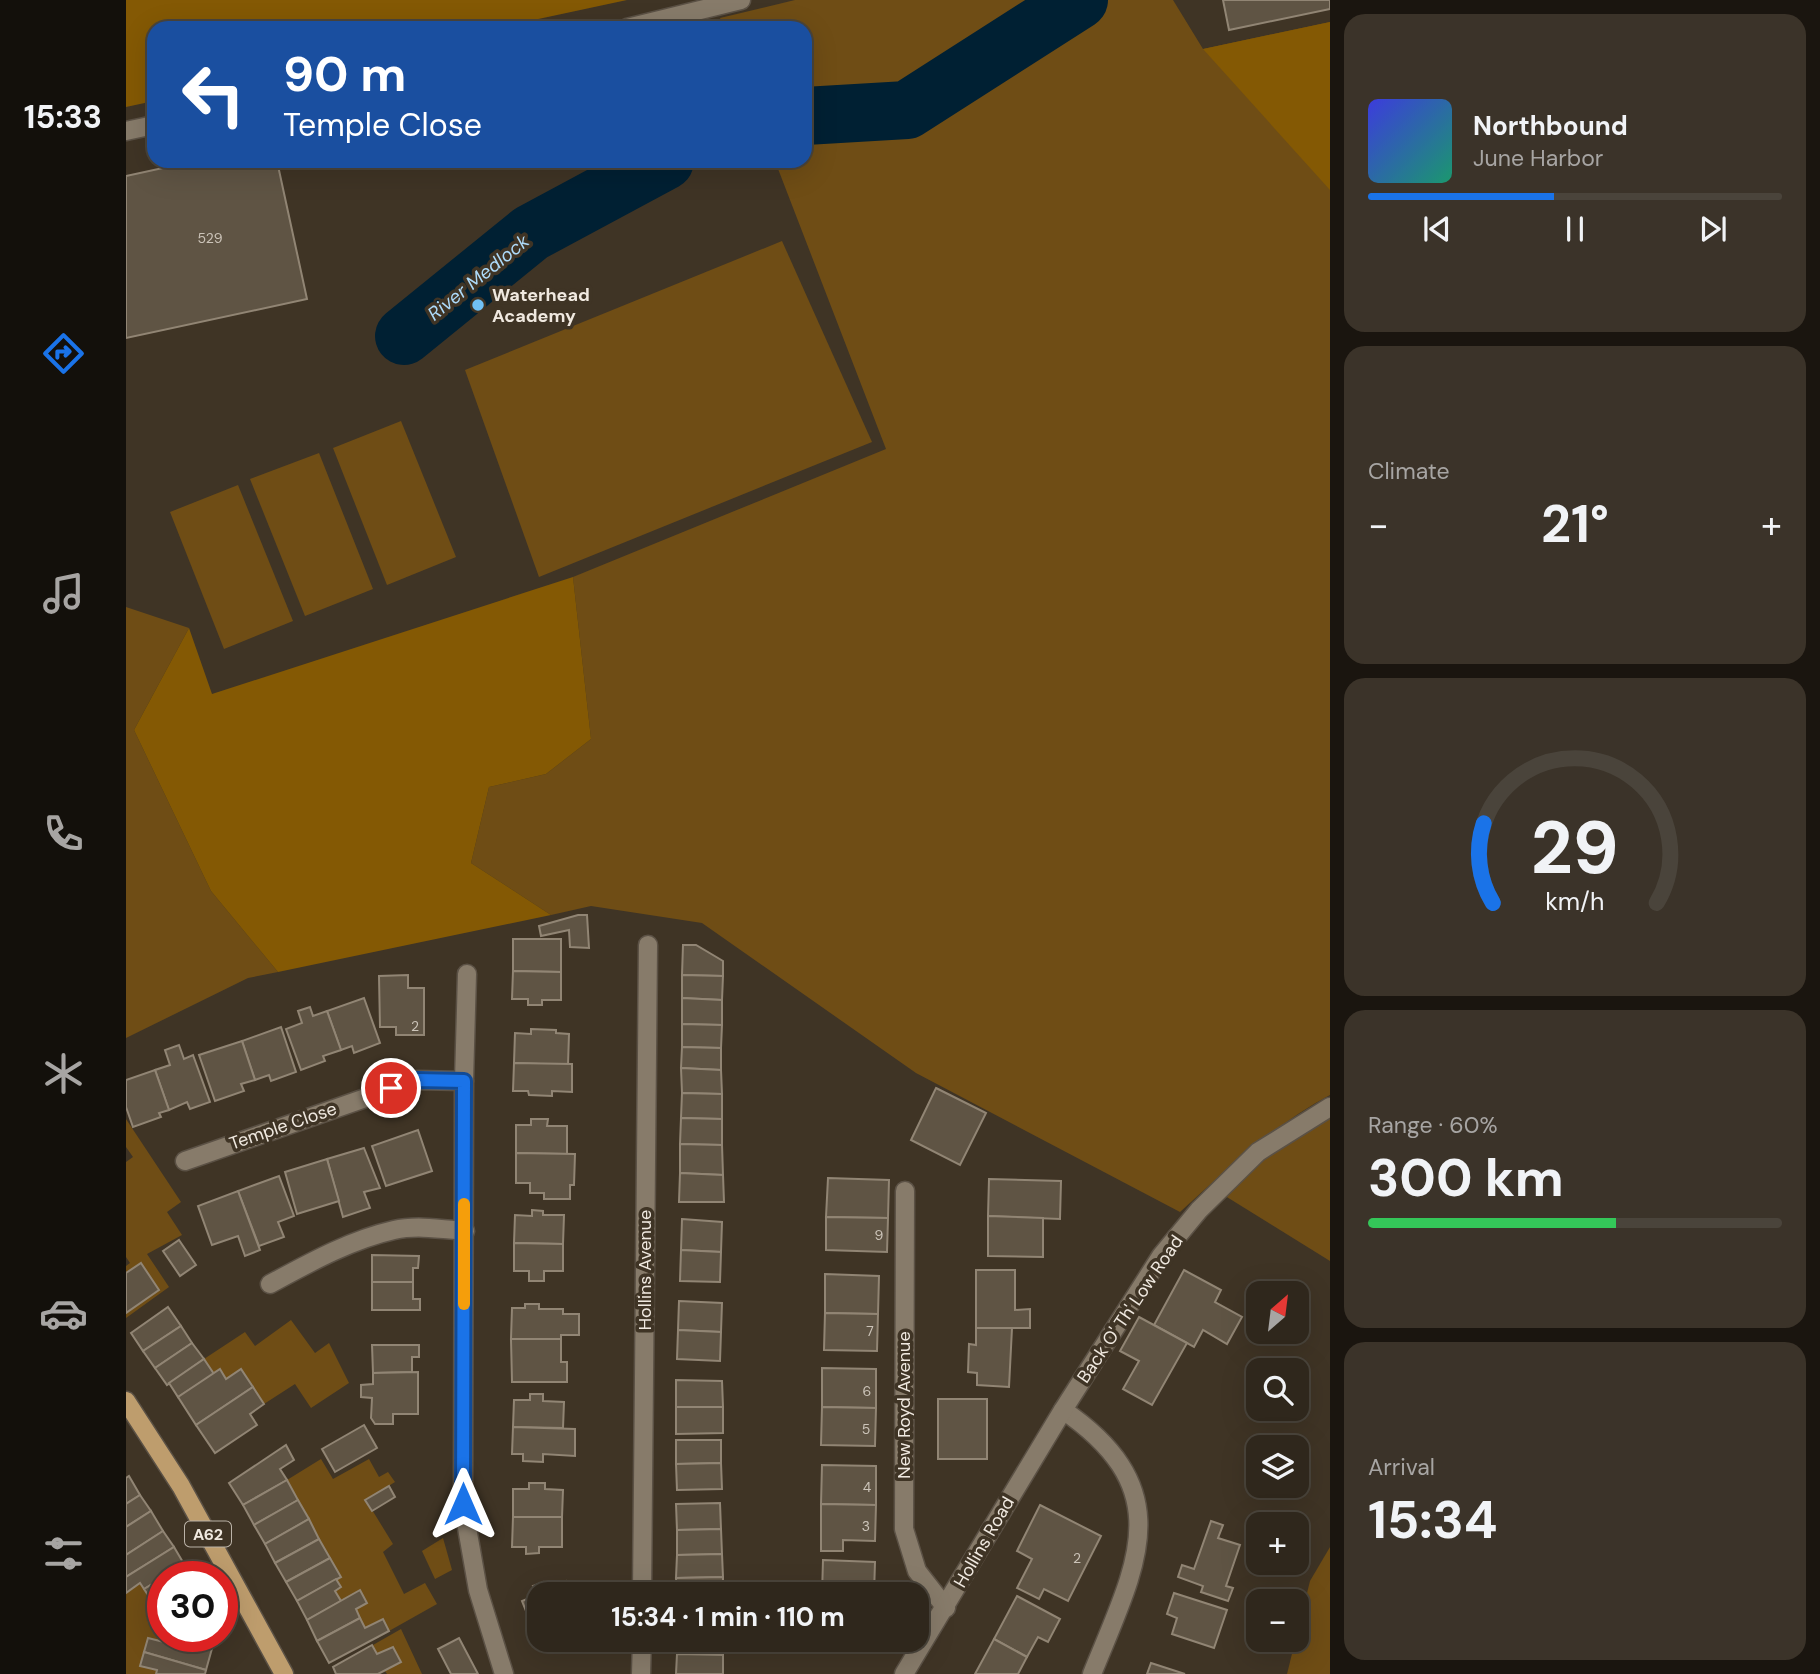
<!DOCTYPE html>
<meta charset="utf-8">
<style>
:root{--surface:#2f271c;--page:#3b3329;--text:#f1f3f6;--muted:#a7a5a3;--line:#4a443b;--accent:#1a73e8}
body{margin:0;font-family:"DM Sans",sans-serif;background:var(--page);color:var(--text);height:100vh;display:flex;flex-direction:column;font-size:26px;white-space:nowrap}
*{box-sizing:border-box;margin:0}
p{font-size:23px;color:var(--muted)}
.icon{flex:none;width:38px;height:38px;fill:none;stroke:currentColor;stroke-width:2;stroke-linecap:round;stroke-linejoin:round}
.map{position:relative;flex:1;overflow:hidden}
.details{display:flex;flex-direction:column;gap:14px;padding:14px;background:#1a150f;width:490px}
.details>*{flex:none}
.guide{position:absolute;left:21px;top:21px;width:665px;height:147px;border-radius:21px;box-shadow:0 7px 28px #0002,0 0 0 2px var(--line);background:#1a4fa0;color:#fff;overflow:hidden}
.needle{width:46px;rotate:28deg}
.tools{position:absolute;left:1120px;top:1281px;display:grid;gap:14px}
.tools a{display:grid;place-items:center;width:63px;height:63px;border-radius:14px;background:var(--surface);box-shadow:0 7px 28px #0002,0 0 0 2px var(--line);font-size:35px}
.speed{position:absolute;left:21px;top:1561px;display:flex;gap:14px;font-size:35px;font-weight:700;text-align:center}
.speed>*{display:grid;place-content:center;width:91px;height:91px;border-radius:50%;background:var(--surface);box-shadow:0 7px 28px #0002,0 0 0 2px var(--line);line-height:1}
.speed .limit{border:10px solid #d22;background:#fff;color:#111}
.pin{position:absolute;display:grid;place-items:center;width:60px;height:60px;color:#fff;margin:-30px;border:4px solid #fff;border-radius:50%;box-shadow:0 2px 7px #0007}
.me{position:absolute;width:77px;margin:-38px;rotate:0deg;stroke-linejoin:round;filter:drop-shadow(0 0 5px #0008)}
.turn{display:flex;align-items:center;gap:24px;height:147px;padding:0 21px;font-size:32px}
.turn .icon{width:91px;height:91px;stroke-width:2.5}
.turn b{display:block;font-size:49px;line-height:60px}
.big{font-size:52px;font-weight:700;line-height:1.1}
.details .widget{flex:1;display:flex;flex-direction:column;justify-content:center;gap:10px;min-width:0;padding:0 24px;border-radius:21px;background:var(--page)}
.details .dial{align-items:center;gap:0}
.dial svg{height:182px;overflow:visible;fill:none;stroke:var(--line);stroke-width:7;stroke-linecap:round;text-anchor:middle}
.dial text{fill:var(--text);stroke:none}
.song{display:flex;align-items:center;gap:21px}
.cover{width:84px;height:84px;border-radius:10px;background:linear-gradient(135deg,hsl(240 70% 55%),hsl(160 70% 35%))}
.played{height:7px;border-radius:4px;background:linear-gradient(90deg,var(--accent) 45%,var(--line) 45%)}
.keys{display:flex;justify-content:space-around;direction:ltr}
.heat{display:flex;justify-content:space-between;align-items:center;font-size:38px;direction:ltr}
.charge{height:10px;border-radius:5px;background:linear-gradient(90deg,#34c759 60%,var(--line) 0)}
.trip{position:absolute;left:401px;top:1582px;width:402px;height:70px;border-radius:21px;background:var(--surface);box-shadow:0 7px 28px #0002,0 0 0 2px var(--line);font-weight:700;line-height:70px;text-align:center}
main{display:flex;flex:1;min-height:0}
.menu{display:flex;flex-direction:column;width:126px;justify-content:space-around;align-items:center;background:#13100b;color:var(--muted)}
.menu .icon{width:49px;height:49px}
.menu .active{color:var(--accent)}
.menu b{font-size:32px;color:var(--text)}
.map>svg:first-child{display:block}
.green{fill:#6f4d15}
.forest{fill:#845904}
.lines{fill:none;stroke-linecap:round;stroke-linejoin:round}
.river{stroke:#002033;stroke-width:58}
.building{fill:#5f5444;stroke:#918574;stroke-width:2}
.minor-casing{stroke:#5b5145;stroke-width:21}
.major-casing{stroke:#5b5145;stroke-width:21}
.minor{stroke:#877b6a;stroke-width:18}
.major{stroke:#be9d6d;stroke-width:18}
.route-casing{stroke:#114b97;stroke-width:18}
.route{stroke:#1a73e8;stroke-width:12}
.slow{stroke:#f59e0b;stroke-width:12}
.poi-dot{fill:#71c1f5;stroke:#3f3425;stroke-width:2.5}
.labels{text-anchor:middle;stroke-width:7;stroke-linejoin:round;paint-order:stroke}
.number-label{font-size:14px;fill:#ccc4b9}
.shield{fill:#3f3425;stroke:#bbb3a8;stroke-width:2}
.shield-label{font-size:16px;font-weight:bold;fill:#f0e9e0}
.poi-label{font-size:18px;font-weight:bold;fill:#f0e9e0;stroke:#3f3425;text-anchor:start}
.street-label{font-size:18px;fill:#f0e9e0;stroke:#3f3425}
.water-label{font-size:19px;font-style:italic;fill:#addaf9;stroke:#3f3425}
</style>
<main>
<nav class="menu">
<b>15:33</b>
<svg class="icon active" aria-label="directions" viewBox="0 0 24 24"><path d="M12 3l9 9-9 9-9-9zM9 14v-3h6M13 9l2 2-2 2"/></svg>
<svg class="icon" aria-label="music" viewBox="0 0 24 24"><path d="M9 18V5l10-2v13"/><circle cx="6" cy="18" r="3"/><circle cx="16" cy="16" r="3"/></svg>
<svg class="icon" aria-label="phone" viewBox="0 0 24 24"><path d="M5 4h4l2 5-3 2q2 4 5 5l2-3 5 2v4C11 20 4 13 5 4z"/></svg>
<svg class="icon" aria-label="climate" viewBox="0 0 24 24"><path d="M12 3v18M4 7l16 10M4 17L20 7"/></svg>
<svg class="icon" aria-label="car" viewBox="0 0 24 24"><path d="M5 17H2v-5l4-1 3-4h7l3 4 3 1v5h-3M9 17h6M6 11h13"/><circle cx="7" cy="17" r="2"/><circle cx="17" cy="17" r="2"/></svg>
<svg class="icon" aria-label="filters" viewBox="0 0 24 24"><path d="M4 7h16M4 17h16"/><circle cx="9" cy="7" r="2"/><circle cx="15" cy="17" r="2"/></svg>
</nav>
<div class="map">
<svg width="1204" height="1674" viewBox="0 0 1204 1674">
<rect width="100%" height="100%" fill="#3f3425"/>
<!-- green -->
<g class="green">
<path d="M669,0h378l30,49 127,-27v1073c-56,30 -104,75 -150,117l-264,-139 -214,-150 -111,-17 -40,9 -80,-52 18,-76 57,-13 45,-35 -18,-162 313,-128 -111,-288h30v-133h-81l-4,-10z"/>
<path d="M656,241l90,201 -333,135 -74,-207z"/>
<path d="M275,421l55,136 -69,28 -54,-137z"/>
<path d="M193,453l54,136 -68,27 -55,-137z"/>
<path d="M112,485l55,136 -69,28 -54,-137z"/>
<path d="M0,607l63,21 -55,102 77,161 67,81 -30,6 -122,60z"/>
<path d="M1204,1118v143l-108,-67 52,-42z"/>
<path d="M0,1119l55,83 -14,10 15,23 -35,19 22,33 -43,31v-5l33,-23 -33,-17v-7l4,-3 -4,-6v-95l7,-5 -7,-10z"/>
<path d="M165,1320l24,33 14,-10 20,40 -38,25 -16,-24 -31,20 -23,-35 -15,10 -6,-10 -6,5 -10,-15 41,-27 10,14z"/>
<path d="M195,1459l12,20 36,-20 10,18 9,-5 7,10 -29,18 27,44 -10,8 21,42 21,-11 12,21 -48,27 -6,-12 -18,9 -9,-19 11,-6 -6,-12 -20,10 -6,-10 1,-12 4,-3 -53,-96z"/>
<path d="M317,1538l9,32 -17,9 -13,-28z"/>
<path d="M1204,1547v127h-43l23,-93z"/>
<path d="M14,1583l23,35v18h3l-2,6 -16,-4 -8,27 17,5 -1,4h-30v-82z"/>
<path d="M275,1629l21,45h-35l-2,-3 16,-9 -8,-15 -16,7 -4,-9z"/>
</g>
<!-- forest -->
<g class="forest">
<path d="M0,0h501l-131,28h-342v73l-28,6z"/>
<path d="M1204,22v168l-127,-141z"/>
<path d="M447,577l18,162 -45,35 -57,13 -18,76 80,52 -273,57 -67,-81 -77,-161 55,-102 23,66z"/>
</g>
<g class="lines">
<!-- river -->
<g class="river">
<path d="M679,116l102,-6 172,-110"/>
<path d="M278,336l127,-103 134,-72"/>
</g>
</g>
<!-- building -->
<g class="building">
<path d="M1097,0h107v9l-101,21z"/>
<path d="M69,161h82l30,138 -181,39v-162z"/>
<path d="M452,915h9l2,33 -19,-1 -1,-17 -28,6 -2,-10z"/>
<path d="M387,939h48v33l-48,-1z"/>
<path d="M557,945h13l27,16v15l-41,-1z"/>
<path d="M387,971l48,1v28h-19v5h-14v-6h-16z"/>
<path d="M282,975v13h16v47h-28v-8h-16l-1,-51z"/>
<path d="M556,975l41,1 -1,24 -40,-2z"/>
<path d="M238,998l16,45 -26,10 -2,-7 -11,4 -14,-39z"/>
<path d="M556,998l40,2v25l-40,-1z"/>
<path d="M184,1007l3,9 14,-5 14,39 -18,6 2,5 -24,9 -15,-41 16,-6 -4,-12z"/>
<path d="M556,1024l40,1 -1,23 -39,-1z"/>
<path d="M155,1027l15,45 -25,9 -2,-6 -14,5 -13,-39z"/>
<path d="M405,1029l25,1v3l13,1 -1,31 -54,-2 1,-30 16,1z"/>
<path d="M116,1041l13,39 -14,4 3,7 -29,10 -16,-46z"/>
<path d="M53,1045l5,14 9,-4 17,47 -20,7 -3,-7 -18,8 -14,-40 15,-5 -5,-15z"/>
<path d="M556,1047l39,1v22l-40,-2z"/>
<path d="M388,1063l58,1v28l-20,-1v5l-23,-1 -1,-4h-15z"/>
<path d="M555,1068l40,2 1,24 -40,-1z"/>
<path d="M29,1070l14,40 -10,3 2,4 -28,10 -7,-20v-27z"/>
<path d="M810,1088l50,25 -26,52 -49,-25z"/>
<path d="M556,1093l40,1v25l-41,-1z"/>
<path d="M555,1118l41,1v26l-42,-1z"/>
<path d="M405,1119h17l-1,7h20v28l-51,-1v-28h15z"/>
<path d="M292,1130l14,41 -46,15 -14,-40z"/>
<path d="M554,1144l42,1 1,30 -43,-2z"/>
<path d="M238,1148l16,40 -16,4 6,16 -27,9 -16,-58z"/>
<path d="M390,1153l59,1 -1,31h-4v14h-26v-6h-14v-10h-14z"/>
<path d="M201,1159l12,42 -42,13 -12,-42z"/>
<path d="M554,1173l43,2 1,27h-45z"/>
<path d="M153,1176l15,40 -16,6 6,15 -25,9 -21,-55z"/>
<path d="M702,1178l61,2 -1,38 -62,-1z"/>
<path d="M863,1179l72,2 -1,38 -72,-3z"/>
<path d="M112,1191l22,59 -15,6 -7,-20 -26,9 -14,-39z"/>
<path d="M406,1210l11,1v4h21l-1,29 -49,-1 1,-28 17,1z"/>
<path d="M862,1216l55,2v39l-55,-1z"/>
<path d="M700,1217l62,1 -1,34 -61,-2z"/>
<path d="M556,1219l40,3 -1,30 -40,-2z"/>
<path d="M53,1240l17,25 -16,11 -17,-25z"/>
<path d="M388,1243l49,1v27h-19v10h-15v-10h-15z"/>
<path d="M555,1250l40,2 -1,30 -40,-1z"/>
<path d="M246,1255l47,1 -1,12h-5v14h-41z"/>
<path d="M15,1263l18,27 -33,23v-40z"/>
<path d="M850,1270h39v40l15,-1v19h-54z"/>
<path d="M1058,1270l37,20 -6,12 27,15 -15,27 -24,-14 -9,17 -40,-22z"/>
<path d="M699,1274l54,2 -1,38 -53,-1z"/>
<path d="M246,1282h41v17h7v11h-48z"/>
<path d="M553,1301l43,2 -1,29 -43,-2z"/>
<path d="M399,1304h14v5h24v5h16v21h-18v4h-50l1,-31h13z"/>
<path d="M42,1307l13,19 -38,25 -12,-18z"/>
<path d="M699,1313l53,1 -1,37 -53,-1z"/>
<path d="M1013,1317l48,26 -35,62 -29,-16 16,-28 -19,-10z"/>
<path d="M55,1326l11,17 -37,25 -12,-17z"/>
<path d="M850,1328h36l-3,59 -32,-2v-12l-9,-1 1,-28 7,1z"/>
<path d="M552,1330l43,2 -1,29 -43,-2z"/>
<path d="M385,1339h50v23h6v20h-55z"/>
<path d="M66,1343l12,16 -37,26 -12,-17z"/>
<path d="M246,1345h47v12h-7v15l-39,1z"/>
<path d="M78,1359l10,15 -36,23 -9,-14z"/>
<path d="M696,1368l54,1v39l-54,-1z"/>
<path d="M94,1369l6,10 15,-10 12,18 -57,38 -18,-28z"/>
<path d="M292,1372v42h-25v10h-18l-4,-6 1,-20 -11,-1v-12l12,-1v-11z"/>
<path d="M550,1380l46,1 1,26h-47z"/>
<path d="M127,1387l11,17 -14,10 7,11 -42,28 -19,-28z"/>
<path d="M404,1394h13v7l21,1 -1,26 -50,-1 1,-27h16z"/>
<rect x="812" y="1399" width="49" height="60"/>
<path d="M550,1407h47v26l-47,1z"/>
<path d="M696,1407l54,1 -1,38 -54,-1z"/>
<path d="M238,1425l13,23 -42,24 -13,-23z"/>
<path d="M387,1427l62,2v27l-32,-2v8l-20,-1v-7h-11z"/>
<path d="M550,1440h45v23l-45,1z"/>
<path d="M160,1445l8,15 -14,9 7,11 -44,25 -14,-22z"/>
<path d="M595,1463l1,26 -45,1 -1,-26z"/>
<path d="M696,1465l54,1v39l-55,-1z"/>
<path d="M3,1476l11,19 -14,9v-26z"/>
<path d="M161,1480l11,20 -44,25 -11,-20z"/>
<path d="M403,1483h16v6l18,1 -1,27h-49v-28h16z"/>
<path d="M263,1486l6,11 -23,14 -7,-11z"/>
<path d="M14,1495l11,16 -25,16v-23z"/>
<path d="M172,1500l11,19 -44,25 -11,-19z"/>
<path d="M594,1503l1,26 -44,1 -1,-26z"/>
<path d="M695,1504l55,1 -1,36 -32,-1v11h-22z"/>
<path d="M914,1505l61,31 -33,65 -24,-12 -5,10 -22,-11 15,-29 -15,-8z"/>
<path d="M25,1511l12,20 -37,24v-28z"/>
<path d="M387,1517h49v30h-23v6l-13,1v-7h-14z"/>
<path d="M183,1519l10,20 -44,24 -10,-19z"/>
<path d="M1085,1521l12,4 -5,13 22,7 -14,41 7,2 -5,13 -27,-9 2,-6 -25,-9 4,-12 12,4z"/>
<path d="M595,1529l1,25 -45,1v-25z"/>
<path d="M37,1531l11,16 -48,30v-22z"/>
<path d="M193,1539l11,19 -44,24 -11,-19z"/>
<path d="M48,1547l10,17 -40,25 -4,-6 -14,10v-16z"/>
<path d="M596,1554l1,23 -47,1 1,-23z"/>
<path d="M204,1558l11,19 -44,24 -11,-19z"/>
<path d="M697,1560l52,2 -1,32h-52z"/>
<path d="M58,1564l8,13h-28z"/>
<path d="M597,1577v17h-46l-1,-16z"/>
<path d="M37,1578v24l-7,5 -12,-18z"/>
<path d="M210,1579l5,8 -6,4 6,10 -34,19 -10,-19z"/>
<path d="M440,1581l5,13h-32v29l-7,3 -10,-25 15,-6 -4,-9 10,-4 3,8z"/>
<path d="M234,1590l7,13 -11,6 4,9 -43,23 -10,-21z"/>
<path d="M1048,1593l53,17 -13,38 -42,-14 5,-16 -10,-4z"/>
<path d="M891,1596l43,23 -12,23 -10,-5 -11,20 -33,-18z"/>
<path d="M234,1618l5,10 18,-9 6,12 -60,32 -12,-22z"/>
<path d="M413,1623v17h34l-5,2 2,5 -10,4 -3,-6 -14,6 -11,-25z"/>
<path d="M40,1636h16l31,9 -7,25 -62,-18 4,-14 16,4z"/>
<path d="M56,1636h34l-3,9z"/>
<path d="M333,1638l19,36h-27l-13,-25z"/>
<path d="M868,1639l33,18 -9,17h-43z"/>
<path d="M551,1640h46v15l-46,-1z"/>
<path d="M246,1645l5,9 16,-7 8,15 -23,12h-42l-3,-7z"/>
<path d="M18,1652l62,18 -1,4h-49l1,-4 -17,-4z"/>
<path d="M551,1654l46,1v19h-47z"/>
<path d="M1025,1663l34,11h-38z"/>
</g>
<g class="lines">
<defs>
<g id="minor">
<path d="M501,28l114,-28"/>
<path d="M0,131l28,-6"/>
<path d="M341,974l-3,107 -1,424 15,85 26,84"/>
<path d="M59,1161l232,-81 47,1"/>
<path d="M779,1191l-1,338 13,42 29,37"/>
<path d="M144,1284c39,-21 80,-44 124,-54 22,-5 48,-1 71,1"/>
<path d="M937,1410c118,81 73,155 29,264"/>
<path d="M516,1594l6,-649"/>
<path d="M515,1674l1,-34"/>
<path d="M778,1674l159,-264 98,-154 38,-46 59,-58 72,-45"/>
</g>
<path id="major" d="M0,1401l55,85 103,188"/>
</defs>
<!-- minor casing -->
<use href="#minor" class="minor-casing"/>
<!-- major casing -->
<use href="#major" class="major-casing"/>
<!-- minor -->
<use href="#minor" class="minor"/>
<!-- major -->
<use href="#major" class="major"/>
</g>
<g class="lines">
<defs>
<path id="route" d="M265,1088l26,-8 47,1 -1,423"/>
</defs>
<!-- route casing -->
<use href="#route" class="route-casing"/>
<!-- route -->
<use href="#route" class="route"/>
<!-- slow -->
<path class="slow" d="M338,1304v-100"/>
</g>
<!-- markers -->
<circle class="poi-dot" cx="352" cy="305" r="7"/>
<g class="labels">
<!-- number labels -->
<g class="number-label">
<text x="84" y="243">529</text>
<text x="289" y="1031">2</text>
<text x="753" y="1240">9</text>
<text x="744" y="1336">7</text>
<text x="741" y="1396">6</text>
<text x="740" y="1434">5</text>
<text x="741" y="1492">4</text>
<text x="740" y="1531">3</text>
<text x="951" y="1563">2</text>
</g>
<!-- shield labels -->
<rect class="shield" x="59" y="1521.5" width="46" height="25" rx="5"/>
<g class="shield-label">
<text x="82" y="1540">A62</text>
</g>
<!-- poi labels -->
<g class="poi-label">
<text x="366" y="301">Waterhead<tspan x="366" dy="21">Academy</tspan></text>
</g>
<!-- street labels -->
<g class="street-label">
<text transform="translate(157 1126) rotate(-19)" y="6">Temple Close</text>
<text transform="translate(519 1270) rotate(-90)" y="6">Hollins Avenue</text>
<text transform="translate(1004 1309) rotate(-56)" y="6">Back O' Th' Low Road</text>
<text transform="translate(778 1405) rotate(-90)" y="6">New Royd Avenue</text>
<text transform="translate(858 1542) rotate(-60)" y="6">Hollins Road</text>
</g>
<!-- water labels -->
<g class="water-label">
<text transform="translate(352 277) rotate(-39)" y="7">River Medlock</text>
</g>
</g>
</svg>
<div class="tools">
<a><svg class="needle" viewBox="-14 -14 28 28"><path d="M0-13l5 13h-10z" fill="#e53935"/><path d="M0 13l5-13h-10z" fill="#a7a5a3"/></svg></a>
<a><svg class="icon" aria-label="search" viewBox="0 0 24 24"><circle cx="10" cy="10" r="6"/><path d="M15 15l6 6"/></svg></a>
<a><svg class="icon" aria-label="layers" viewBox="0 0 24 24"><path d="M12 4l9 5-9 5-9-5zM3 14l9 5 9-5"/></svg></a>
<a>+</a>
<a>−</a>
</div>
<div class="speed"><div class="limit">30</div></div>
<div class="pin" style="left:265px;top:1088px;background:#d93025"><svg class="icon" aria-label="arrive" viewBox="0 0 24 24"><path d="M6 21V4h12l-3 4 3 4H6"/></svg></div>
<svg class="me" style="left:337px;top:1504px" viewBox="-20 -20 40 40"><path d="M0-17L14 15 0 8-14 15z" fill="#1a73e8" stroke="#fff" stroke-width="4"/></svg>
<div class="trip">15:34 · 1 min · 110 m</div>
<div class="guide">
<div class="turn"><svg class="icon" aria-label="left" viewBox="0 0 24 24"><path d="M17 20v-9H6M10 6l-5 5 5 5"/></svg><div><b>90 m</b>Temple Close</div></div>
</div>
</div>
<section class="details">
<div class="widget">
<div class="song"><i class="cover"></i><div><b>Northbound</b><p>June Harbor</p></div></div>
<div class="played"></div>
<div class="keys"><svg class="icon" aria-label="previous" viewBox="0 0 24 24"><path d="M18 5L8 12l10 7zM5 5v14"/></svg><svg class="icon" aria-label="pause" viewBox="0 0 24 24"><path d="M8 5v14M16 5v14"/></svg><svg class="icon" aria-label="next" viewBox="0 0 24 24"><path d="M6 5l10 7-10 7zM19 5v14"/></svg></div>
</div>
<div class="widget"><p>Climate</p>
<div class="heat"><a>−</a><b class="big">21°</b><a>+</a></div>
</div>
<div class="widget dial"><svg viewBox="0 0 100 80">
<path d="M14 69A42 42 0 1 1 86 69"/>
<path d="M14 69A42 42 0 0 1 10 34" stroke="#1a73e8"/>
<text x="50" y="56" font-size="32" font-weight="700">29</text>
<text x="50" y="72" font-size="11">km/h</text>
</svg></div>
<div class="widget"><p>Range · 60%</p><b class="big">300 km</b><div class="charge"></div></div>
<div class="widget"><p>Arrival</p><b class="big">15:34</b></div>
</section>
</main>
